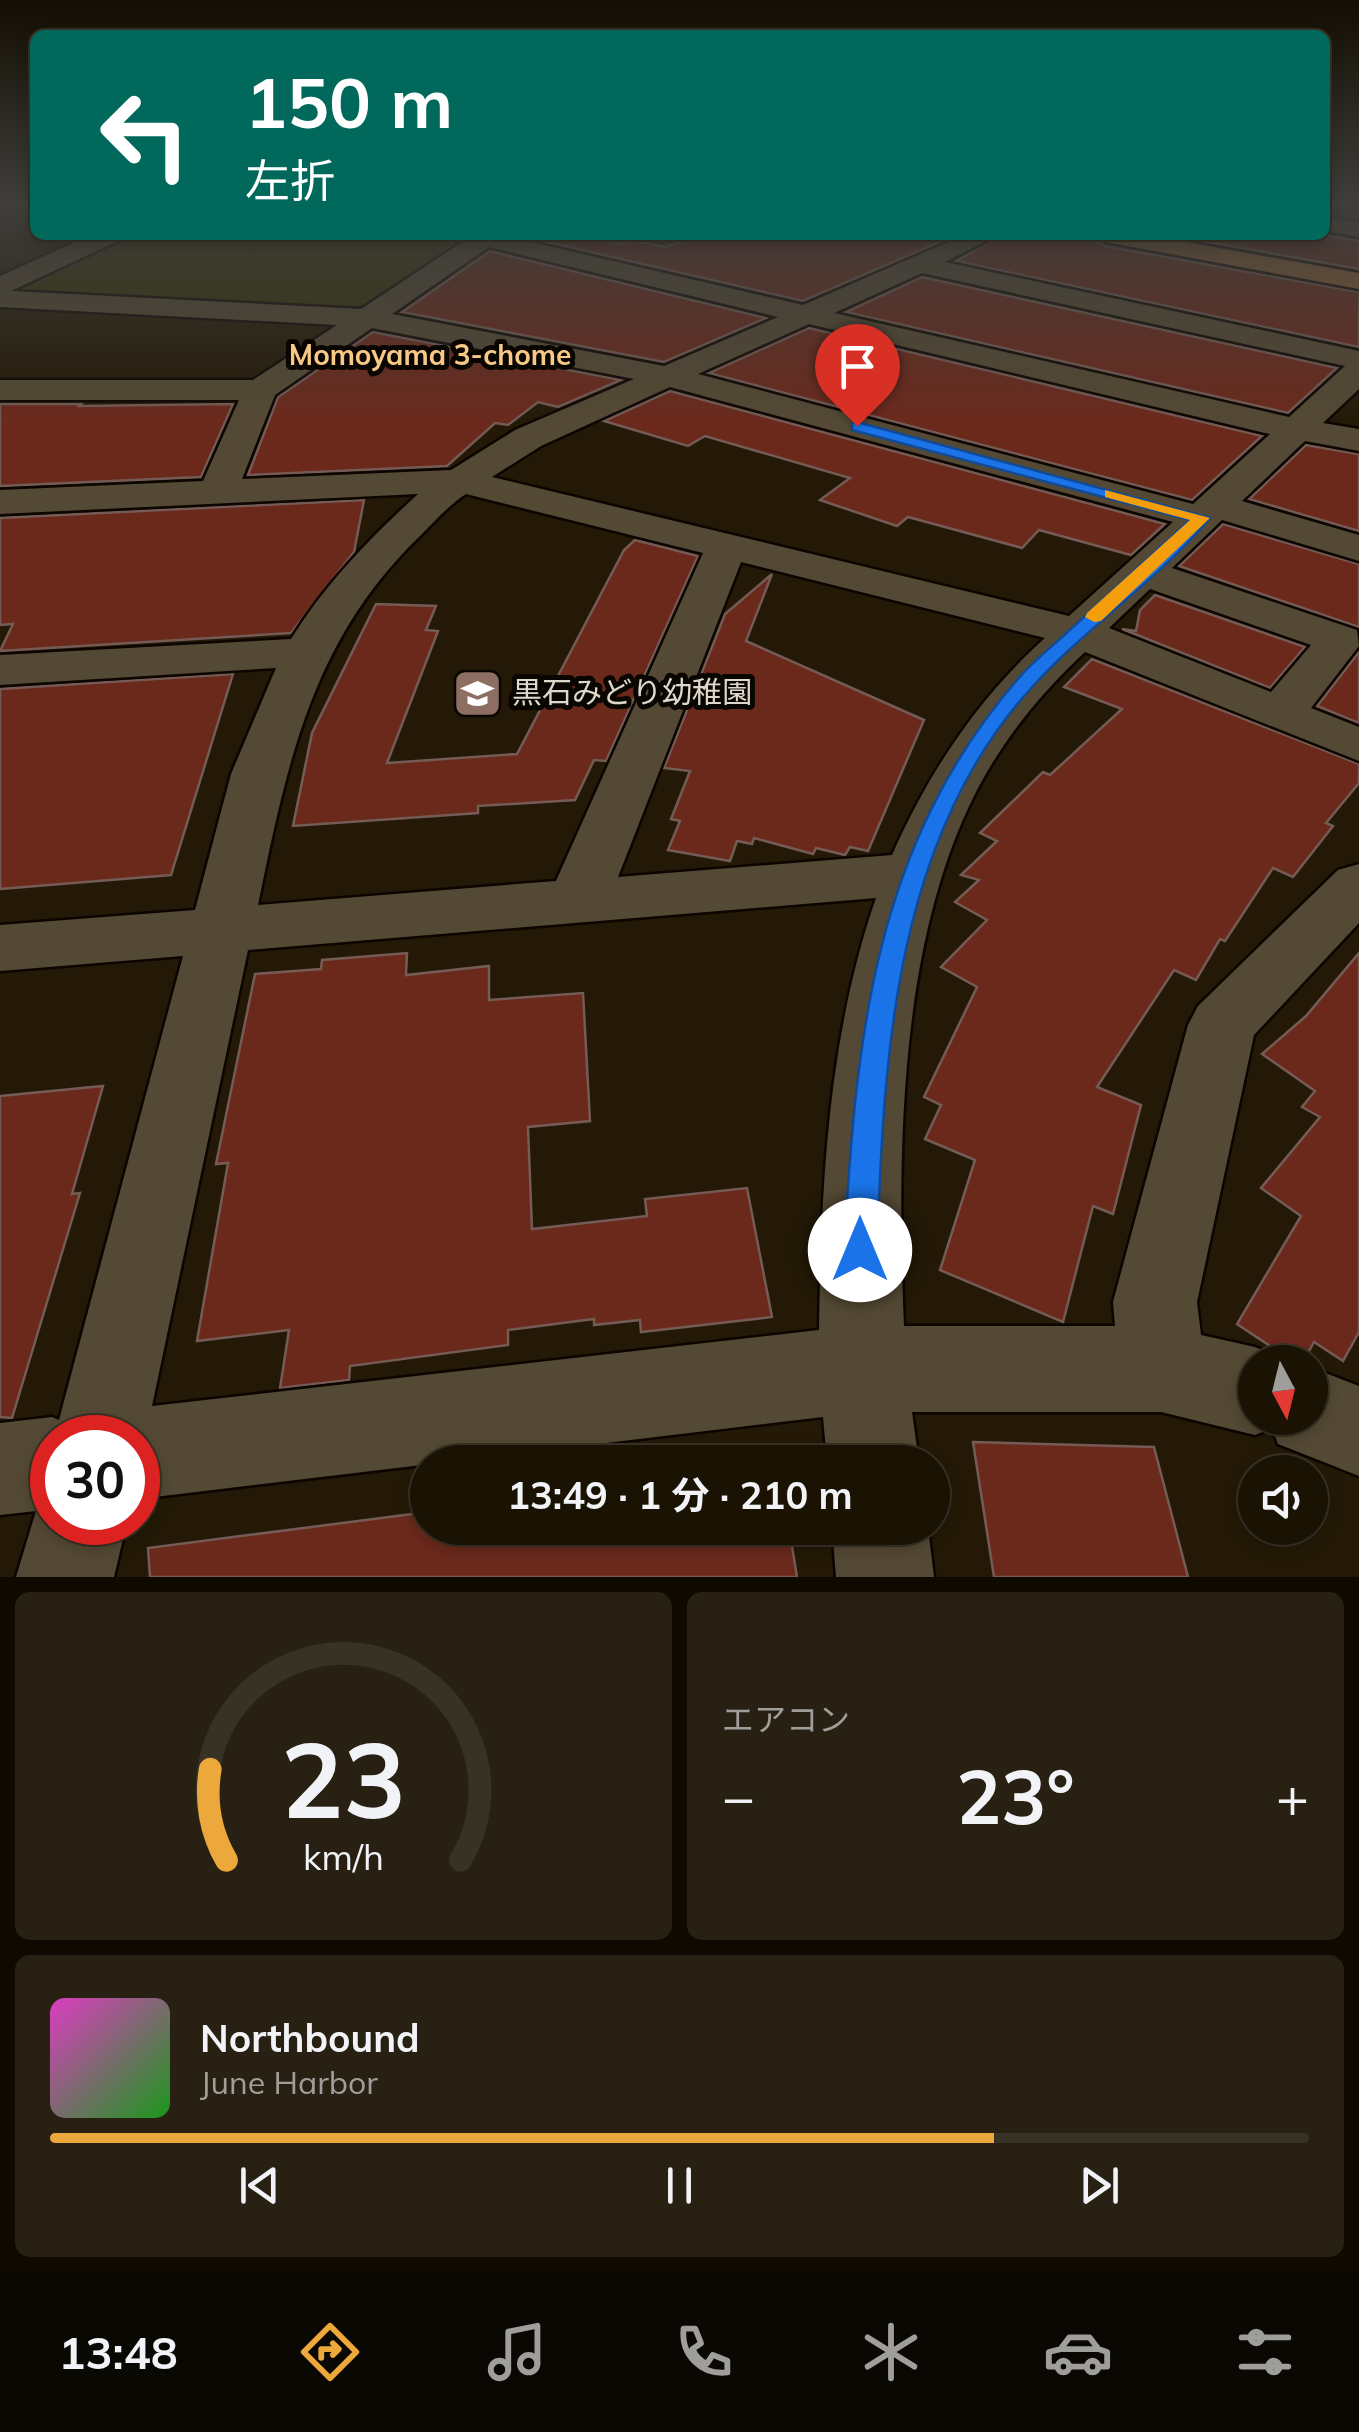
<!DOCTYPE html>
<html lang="ja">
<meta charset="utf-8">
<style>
:root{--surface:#1a1304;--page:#272013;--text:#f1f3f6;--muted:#9f9e9a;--line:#383226;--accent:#eda83b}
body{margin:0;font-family:Mulish,"Noto Sans JP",sans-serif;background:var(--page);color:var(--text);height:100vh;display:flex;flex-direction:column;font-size:38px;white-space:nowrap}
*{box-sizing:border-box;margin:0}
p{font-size:32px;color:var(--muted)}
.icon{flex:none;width:55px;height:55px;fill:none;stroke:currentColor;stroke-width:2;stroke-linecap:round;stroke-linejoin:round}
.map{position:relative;height:1577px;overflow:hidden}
.details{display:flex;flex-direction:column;gap:15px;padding:15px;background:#0e0a02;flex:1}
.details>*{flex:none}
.guide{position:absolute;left:30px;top:30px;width:1300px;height:210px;border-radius:15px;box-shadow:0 5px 15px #0003,0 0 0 2px var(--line);background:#00695c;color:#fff;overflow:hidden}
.needle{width:65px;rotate:173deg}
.tools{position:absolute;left:1238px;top:1345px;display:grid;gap:20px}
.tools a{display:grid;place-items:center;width:90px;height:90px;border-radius:50%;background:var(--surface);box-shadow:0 5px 15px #0003,0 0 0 2px var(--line);font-size:50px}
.speed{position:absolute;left:30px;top:1415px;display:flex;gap:20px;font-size:50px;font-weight:700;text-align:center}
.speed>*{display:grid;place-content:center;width:130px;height:130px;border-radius:50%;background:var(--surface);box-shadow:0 5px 15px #0003,0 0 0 2px var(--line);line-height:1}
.speed .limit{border:15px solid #d22;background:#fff;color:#111}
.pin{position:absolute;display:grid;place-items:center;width:85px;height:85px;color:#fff;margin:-102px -42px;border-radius:50% 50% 50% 0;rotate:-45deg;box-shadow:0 0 10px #0007}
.pin .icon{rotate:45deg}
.me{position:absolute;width:110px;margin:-55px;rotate:0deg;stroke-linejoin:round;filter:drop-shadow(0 0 8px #0008)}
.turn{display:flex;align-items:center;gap:35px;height:210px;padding:0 50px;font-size:45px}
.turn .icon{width:130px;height:130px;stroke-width:2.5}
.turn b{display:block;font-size:70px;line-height:85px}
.big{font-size:75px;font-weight:700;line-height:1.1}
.details .tile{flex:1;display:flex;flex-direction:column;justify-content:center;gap:15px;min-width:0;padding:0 35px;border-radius:15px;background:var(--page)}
.details .dial{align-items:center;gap:0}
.dial svg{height:260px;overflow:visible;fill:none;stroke:var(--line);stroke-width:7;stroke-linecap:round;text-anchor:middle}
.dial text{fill:var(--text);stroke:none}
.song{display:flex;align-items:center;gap:30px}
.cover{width:120px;height:120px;border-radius:15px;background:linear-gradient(135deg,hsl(310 70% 55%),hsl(120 70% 35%))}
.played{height:10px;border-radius:5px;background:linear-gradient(90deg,var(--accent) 75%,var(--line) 75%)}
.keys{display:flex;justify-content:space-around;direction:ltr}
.heat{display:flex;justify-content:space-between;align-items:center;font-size:55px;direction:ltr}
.details .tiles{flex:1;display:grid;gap:15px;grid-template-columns:1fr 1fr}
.tile:last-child{grid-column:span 2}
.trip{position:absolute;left:410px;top:1445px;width:540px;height:100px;border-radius:50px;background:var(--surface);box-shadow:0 5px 15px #0003,0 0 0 2px var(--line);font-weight:700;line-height:100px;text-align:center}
.menu{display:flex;height:160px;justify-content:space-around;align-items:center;background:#0a0802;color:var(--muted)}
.menu .icon{width:70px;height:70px}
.menu .on{color:var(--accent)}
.menu b{font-size:45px;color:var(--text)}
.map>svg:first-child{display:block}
.green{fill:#313206}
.building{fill:#6b291c;stroke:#755b55;stroke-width:2.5}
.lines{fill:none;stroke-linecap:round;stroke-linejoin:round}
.minor-casing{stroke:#0c0500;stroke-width:5}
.major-casing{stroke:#0c0500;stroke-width:5}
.minor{fill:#544934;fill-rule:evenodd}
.major{fill:#936235;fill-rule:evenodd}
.route{fill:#1a73e8;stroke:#114b97;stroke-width:2.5}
.slow{fill:#f59e0b}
.labels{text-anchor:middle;stroke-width:10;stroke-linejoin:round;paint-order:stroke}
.far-neighbourhood-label{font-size:28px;font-weight:bold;fill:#f8c885;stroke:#090601}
.poi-label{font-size:30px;fill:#ded7cb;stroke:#090601;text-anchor:start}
</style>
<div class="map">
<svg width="1359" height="1577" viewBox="0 0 1359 1577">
<rect width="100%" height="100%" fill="#231906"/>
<!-- green -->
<path class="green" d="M122,235h324l22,7 -93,61 -42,8 -331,-20z"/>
<!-- building -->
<g class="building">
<path d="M517,235h65l40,9 9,-4 34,7 35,-12h256l-153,66z"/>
<path d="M1001,235h89l15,11 254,46v55l-403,-86z"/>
<path d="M1168,235h157l34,6v28z"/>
<path d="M490,251l276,67 -102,44 -262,-50z"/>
<path d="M922,277l415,91 -49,45 -442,-101z"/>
<path d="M809,328l453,108 -70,64 -483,-127z"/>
<path d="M373,332l248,48 -63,27 -20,-5 -30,23 -13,-2 -48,43 -199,9 30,-78z"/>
<path d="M670,391l495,133 -34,31 -92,-25 -17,18 -114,-31 -11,9 -77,-26 30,-22 -145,-42 -17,10 -84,-25z"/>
<path d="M0,404h81l-2,2 154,-2 -32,73 -201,9z"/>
<path d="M1306,445l53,9v77l-110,-32z"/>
<path d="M364,500l-10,52 -63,81 -291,18 13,-27 -13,1v-107z"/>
<path d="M1223,524l136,40v63l-180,-61z"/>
<path d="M635,540l63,16 -92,205 -12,-1 -19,40 -97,6v7l-185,13 19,-93 64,-129 60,2 -10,24 12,1 -51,132 130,-9 107,-204z"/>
<path d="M772,574l-26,67 178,79 -56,131 -18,-4 -5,8 -29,-7 -3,6 -59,-16 -2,6 -15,-3 -7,20 -62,-11 12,-29 -9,-2 19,-48 -26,-3 61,-154z"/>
<path d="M1155,595l150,52 -35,41 -148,-59 14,2 4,-21z"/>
<path d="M1359,652v71l-42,-17z"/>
<path d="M1092,659l267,105v19l-33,40 7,3 -40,51 -20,-9 -48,73 -5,-2 -24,41 -22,-10 -77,117 44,18 -28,109 -20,-8 -30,116 -123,-52 35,-110 -50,-21 16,-34 -17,-8 53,-110 -36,-20 46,-47 -32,-18 24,-22 -18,-5 36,-34 -17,-8 63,-61 7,3 72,-66 -58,-22z"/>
<path d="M233,674l-62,201 -171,14v-200z"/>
<path d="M407,953l-1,22 83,-9v34l94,-7 7,128 -62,6 4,102 115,-13 -2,-17 102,-11 25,129 -131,15 -1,-12 -46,5v-6l-86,11v15l-158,21 -1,14 -69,8 9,-58 -92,11 31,-178 -12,1 39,-190 66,-5 1,-9z"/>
<path d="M1359,953v379l-16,29 -29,-19 -11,20h-9l-57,-38 64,-108 -40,-28 59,-71 -18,-10 13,-16 -53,-37 44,-38z"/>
<path d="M103,1086l-31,108 8,-1 -68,225 -12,-1v-321z"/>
<path d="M973,1442l181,5 34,130h-194z"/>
<path d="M428,1512v16h361l8,49h-647l-2,-29z"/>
</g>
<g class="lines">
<defs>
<g id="minor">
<path d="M1325,217l34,6v14l-34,-6z"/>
<path d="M91,235h32l-3,5 -109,51 350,18 103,-68 -8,-6h44l303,70 162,-70h33l-53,27 414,89v38l-36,34 36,6v22l-54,-10 -63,60 117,34v26l-137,-41 -50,48 185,62 2,16 -48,62 48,19v34l-274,-109c-45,42 -83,88 -111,144 -76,151 -77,363 -70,530h211l-2,-24 75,-277 10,-19 140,-136 21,-6v59l-105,112 -57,267 4,33 54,12 31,13 -31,2v56h55v-51l49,19v90l-81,-32 -6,-16 -17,7 -94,-23h-249l7,50h-92l-4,-45 -685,82v-61h-86v84h75l-13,55h-98l20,-66 -36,4v-92l52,-6 7,3 124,-464 -183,15v-46l195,-15 36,-136 45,-106 -276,17v-30l291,-16c34,-55 79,-101 127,-145l-418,20v-24l203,-9 36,-81h-239v-20h253l84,-55 -337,-18v-31zM489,247l289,70 -114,49 -272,-52zM922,273l423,93 -56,51 -455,-104zM809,324l456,109 5,1 -77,70 -495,-130zM372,328l262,51 -119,51 -64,40 -209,9 33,-84zM670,387l503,135 -104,94 -577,-139 49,-31zM466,494l237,59 -147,328 -298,24c29,-142 54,-266 163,-370 14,-14 28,-30 45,-41zM741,562l304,76c-68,61 -116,134 -153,217l-274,22zM1150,589l161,56 -40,47 -162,-64zM876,898c-48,138 -55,288 -57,432l-667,76 96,-456z"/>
<path d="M832,1528h96l6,49h-98z"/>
</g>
<path id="major" d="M1094,235h53l212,38v16l-253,-47z"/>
</defs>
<!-- minor casing -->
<use href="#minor" class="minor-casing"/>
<!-- major casing -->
<use href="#major" class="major-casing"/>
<!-- minor -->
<use href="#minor" class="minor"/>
<!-- major -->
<use href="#major" class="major"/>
</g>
<!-- sky -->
<linearGradient id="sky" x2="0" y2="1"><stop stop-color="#130e03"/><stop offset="0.48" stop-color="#3f3e3b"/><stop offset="1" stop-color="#3f3e3b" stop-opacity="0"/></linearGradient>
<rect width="1359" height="426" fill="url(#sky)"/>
<!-- route -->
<path class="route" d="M857,422l353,96c-52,62 -122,108 -176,167 -140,151 -150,370 -157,565l-5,11 -12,4 -11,-4 -5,-11c12,-211 29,-403 173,-570 16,-19 37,-35 55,-52 39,-36 79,-72 118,-108l-338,-90v-7z"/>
<!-- slow -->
<path class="slow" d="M1105,490l105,28 -109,103 -7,1 -9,-5 2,-4 103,-93 -85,-23z"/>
<!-- icons -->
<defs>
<symbol id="school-square" viewBox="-11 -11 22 22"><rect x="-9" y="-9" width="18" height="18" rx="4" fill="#8d6e63" stroke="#090601"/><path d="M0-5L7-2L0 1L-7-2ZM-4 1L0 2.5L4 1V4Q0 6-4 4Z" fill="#fff"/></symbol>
</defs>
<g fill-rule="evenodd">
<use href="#school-square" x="450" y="666" width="55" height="55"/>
</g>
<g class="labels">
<!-- far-neighbourhood labels -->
<g class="far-neighbourhood-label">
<text x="430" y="365">Momoyama 3-chome</text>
</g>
<!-- poi labels -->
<g class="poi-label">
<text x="512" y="703">黒石みどり幼稚園</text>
</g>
</g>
</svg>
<div class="tools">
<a><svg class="needle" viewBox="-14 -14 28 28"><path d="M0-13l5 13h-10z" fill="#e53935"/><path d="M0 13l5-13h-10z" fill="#9f9e9a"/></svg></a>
<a><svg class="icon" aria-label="sound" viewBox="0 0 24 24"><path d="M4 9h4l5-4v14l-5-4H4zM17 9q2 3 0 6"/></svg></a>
</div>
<div class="speed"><div class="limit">30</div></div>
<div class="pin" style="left:857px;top:426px;background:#d93025"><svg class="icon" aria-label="arrive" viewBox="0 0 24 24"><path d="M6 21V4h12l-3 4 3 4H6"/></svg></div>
<svg class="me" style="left:860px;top:1250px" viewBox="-20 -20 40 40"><circle r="19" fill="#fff"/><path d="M0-13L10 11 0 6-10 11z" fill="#1a73e8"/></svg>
<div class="trip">13:49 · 1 分 · 210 m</div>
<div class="guide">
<div class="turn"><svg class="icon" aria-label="left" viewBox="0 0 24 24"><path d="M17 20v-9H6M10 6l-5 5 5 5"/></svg><div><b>150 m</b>左折</div></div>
</div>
</div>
<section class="details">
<div class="tiles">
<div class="tile dial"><svg viewBox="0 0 100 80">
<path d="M14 69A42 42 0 1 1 86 69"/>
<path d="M14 69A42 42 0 0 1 9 41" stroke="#eda83b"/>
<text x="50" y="56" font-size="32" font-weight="700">23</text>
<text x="50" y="72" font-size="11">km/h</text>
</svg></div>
<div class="tile"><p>エアコン</p>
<div class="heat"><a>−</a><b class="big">23°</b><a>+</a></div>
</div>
<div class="tile">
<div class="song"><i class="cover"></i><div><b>Northbound</b><p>June Harbor</p></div></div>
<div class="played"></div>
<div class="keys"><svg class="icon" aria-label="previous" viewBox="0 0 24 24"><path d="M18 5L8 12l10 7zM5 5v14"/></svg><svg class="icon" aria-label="pause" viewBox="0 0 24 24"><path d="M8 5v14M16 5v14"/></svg><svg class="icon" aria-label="next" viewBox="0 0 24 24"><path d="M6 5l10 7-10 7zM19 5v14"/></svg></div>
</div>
</div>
</section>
<nav class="menu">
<b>13:48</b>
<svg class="icon on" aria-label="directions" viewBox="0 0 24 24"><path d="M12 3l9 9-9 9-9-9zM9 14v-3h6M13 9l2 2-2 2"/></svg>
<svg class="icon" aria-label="music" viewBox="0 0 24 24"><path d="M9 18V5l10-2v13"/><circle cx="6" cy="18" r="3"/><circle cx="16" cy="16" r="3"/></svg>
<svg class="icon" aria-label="phone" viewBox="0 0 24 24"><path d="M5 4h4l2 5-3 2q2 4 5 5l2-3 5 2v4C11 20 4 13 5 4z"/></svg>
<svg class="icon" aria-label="climate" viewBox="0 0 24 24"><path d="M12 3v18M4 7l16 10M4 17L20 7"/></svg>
<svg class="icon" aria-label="car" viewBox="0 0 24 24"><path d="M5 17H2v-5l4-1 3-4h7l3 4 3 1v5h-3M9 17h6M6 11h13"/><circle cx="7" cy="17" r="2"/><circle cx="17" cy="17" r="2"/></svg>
<svg class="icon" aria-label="filters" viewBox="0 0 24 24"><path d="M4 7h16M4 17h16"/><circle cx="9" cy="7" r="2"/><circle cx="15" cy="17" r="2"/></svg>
</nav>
